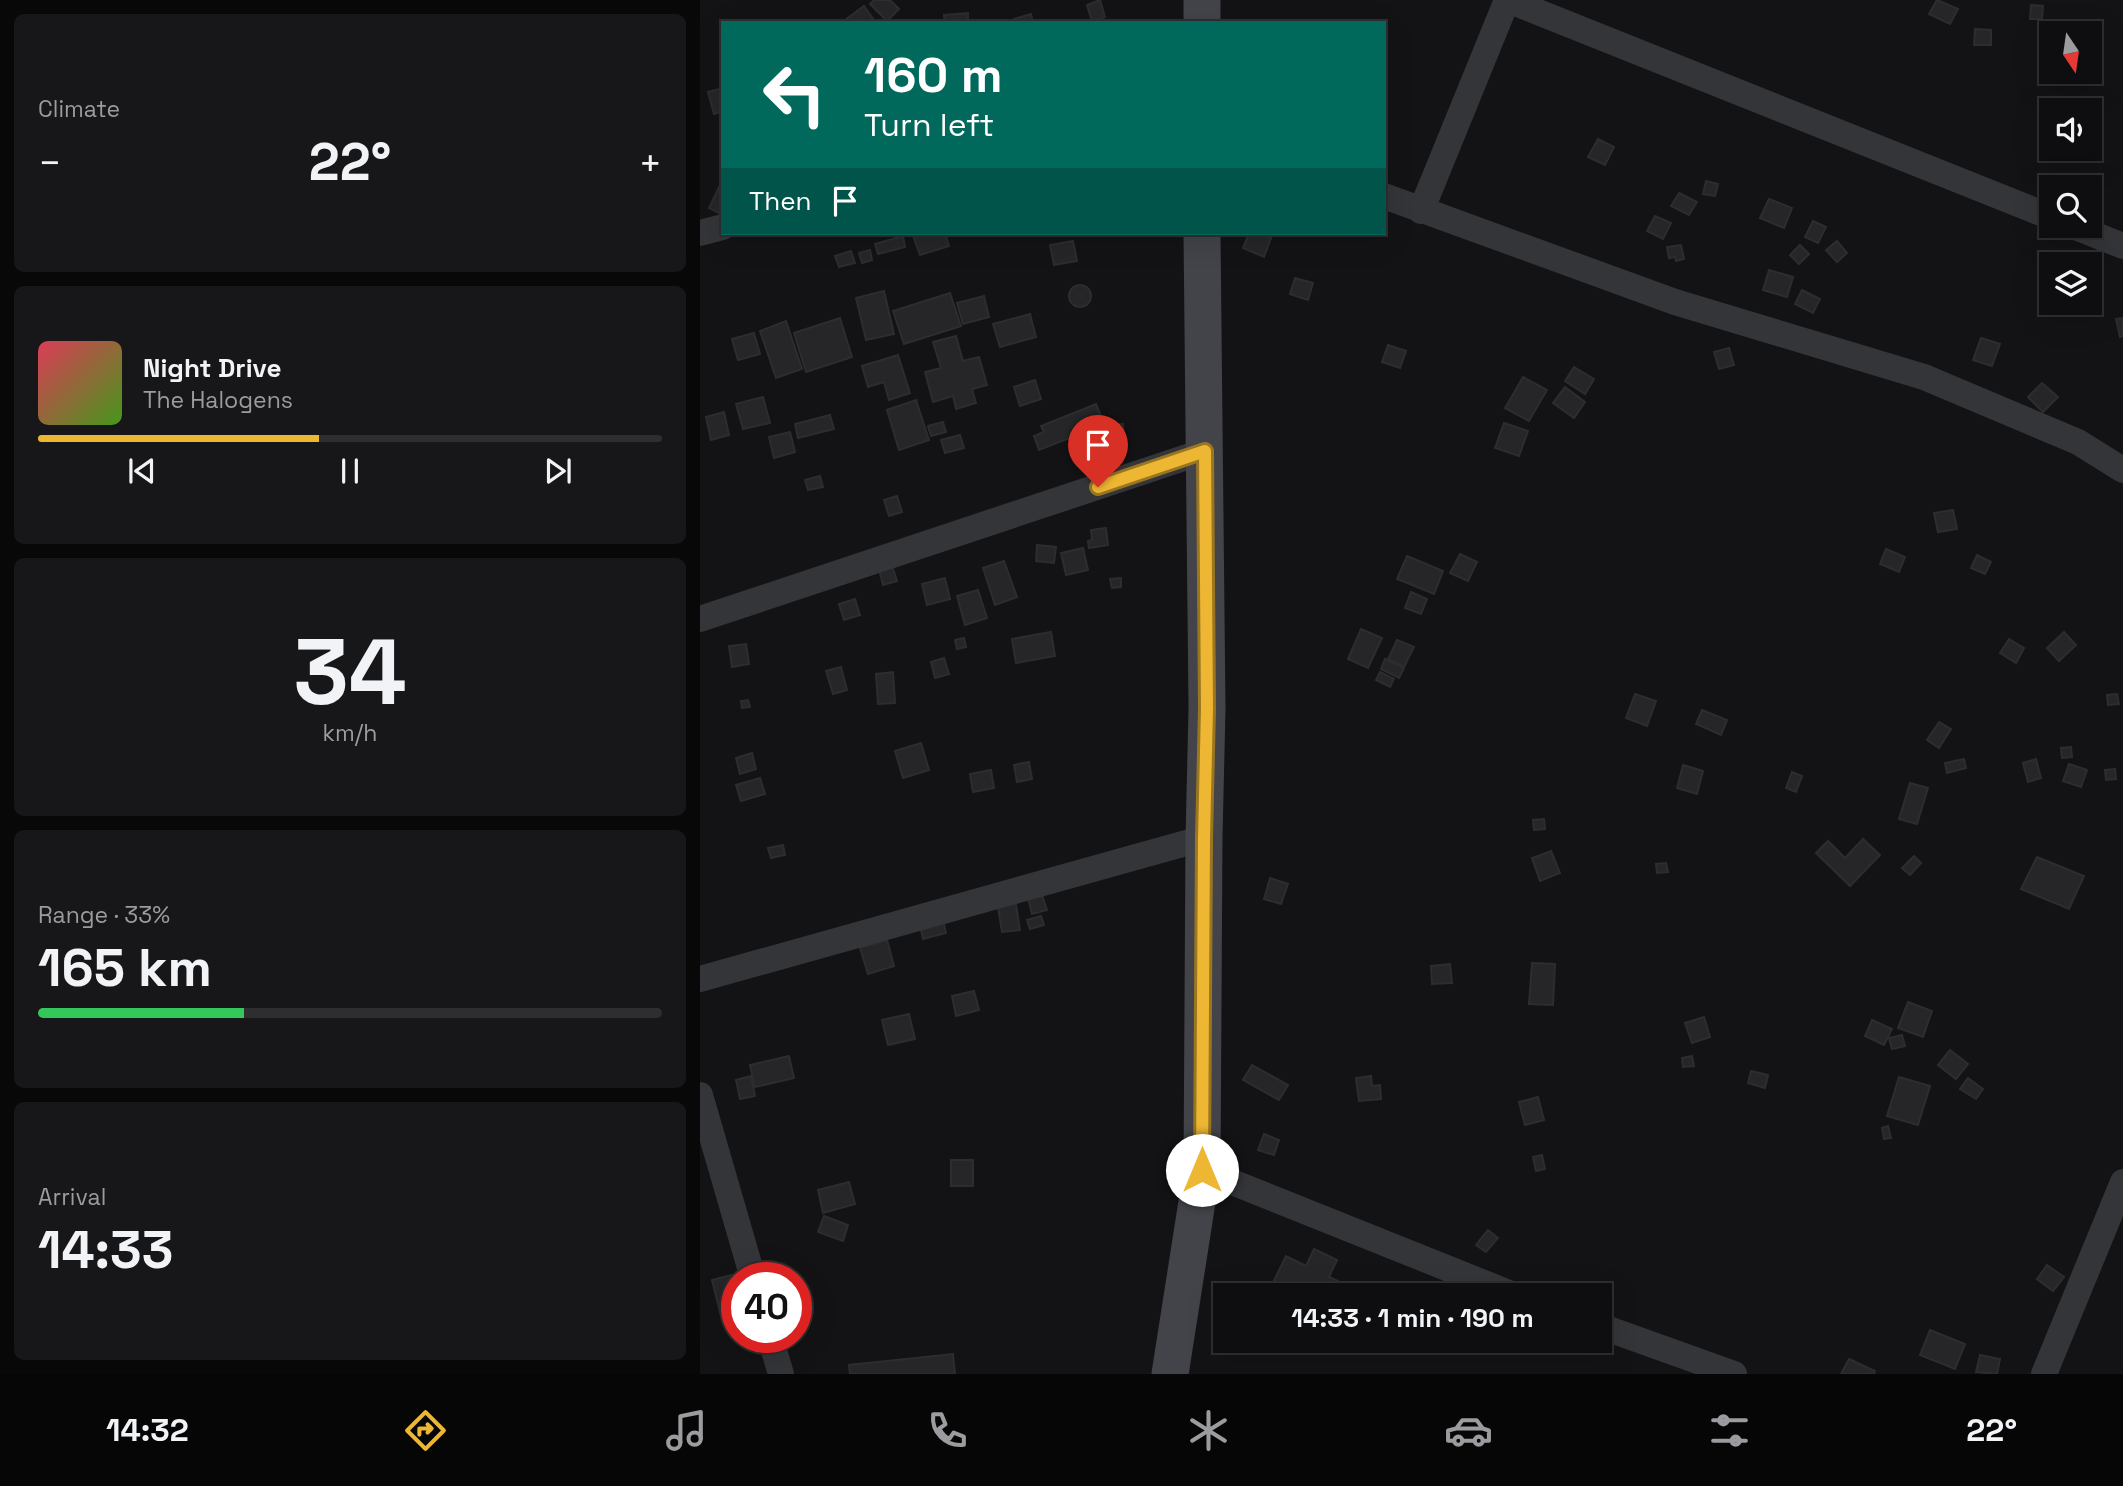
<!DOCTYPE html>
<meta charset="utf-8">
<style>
:root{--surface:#0e0e10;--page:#171719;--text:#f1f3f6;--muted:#9b9c9f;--line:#2e2e30;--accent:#edb633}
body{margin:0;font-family:"Space Grotesk",sans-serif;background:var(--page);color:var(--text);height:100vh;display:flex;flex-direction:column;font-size:26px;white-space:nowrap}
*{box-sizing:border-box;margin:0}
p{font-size:23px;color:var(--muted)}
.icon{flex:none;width:38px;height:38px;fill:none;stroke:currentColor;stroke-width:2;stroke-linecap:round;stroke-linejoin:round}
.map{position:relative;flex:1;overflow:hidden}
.panel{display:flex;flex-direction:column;gap:14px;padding:14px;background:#080809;width:700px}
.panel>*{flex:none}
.banner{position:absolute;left:21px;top:21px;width:665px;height:214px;border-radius:0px;box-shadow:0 7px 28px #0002,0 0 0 2px var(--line);background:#00695c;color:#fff;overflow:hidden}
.needle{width:46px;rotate:167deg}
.fabs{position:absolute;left:1339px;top:21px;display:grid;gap:14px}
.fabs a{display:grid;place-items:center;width:63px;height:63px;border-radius:0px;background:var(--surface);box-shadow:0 7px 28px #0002,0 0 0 2px var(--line);font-size:35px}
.speed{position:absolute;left:21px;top:1262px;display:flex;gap:14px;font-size:35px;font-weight:700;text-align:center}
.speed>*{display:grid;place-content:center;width:91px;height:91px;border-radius:50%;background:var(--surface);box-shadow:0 7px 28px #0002,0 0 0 2px var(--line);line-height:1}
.speed .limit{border:10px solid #d22;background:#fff;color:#111}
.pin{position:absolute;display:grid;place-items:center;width:60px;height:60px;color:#fff;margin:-72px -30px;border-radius:50% 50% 50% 0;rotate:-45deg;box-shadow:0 0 7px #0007}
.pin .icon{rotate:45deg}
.me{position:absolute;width:77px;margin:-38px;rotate:0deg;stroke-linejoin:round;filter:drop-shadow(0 0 5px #0008)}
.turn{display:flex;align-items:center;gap:24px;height:147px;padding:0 28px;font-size:32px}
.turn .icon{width:91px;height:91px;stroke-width:2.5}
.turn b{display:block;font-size:49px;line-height:60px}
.then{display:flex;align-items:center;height:66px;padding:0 28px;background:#0003;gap:14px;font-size:26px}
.big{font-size:52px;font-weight:800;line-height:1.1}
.panel .widget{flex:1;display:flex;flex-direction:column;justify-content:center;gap:10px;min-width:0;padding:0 24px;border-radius:10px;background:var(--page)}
.panel .dial{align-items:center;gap:0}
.dial b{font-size:91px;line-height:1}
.song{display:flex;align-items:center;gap:21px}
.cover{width:84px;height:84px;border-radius:10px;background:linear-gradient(135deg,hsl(350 70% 55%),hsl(100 70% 35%))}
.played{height:7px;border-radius:4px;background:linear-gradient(90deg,var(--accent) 45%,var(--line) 45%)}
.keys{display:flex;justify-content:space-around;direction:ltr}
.heat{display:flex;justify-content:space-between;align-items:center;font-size:38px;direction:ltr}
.charge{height:10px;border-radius:5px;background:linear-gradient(90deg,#34c759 33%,var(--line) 0)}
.trip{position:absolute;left:513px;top:1283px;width:399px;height:70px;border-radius:0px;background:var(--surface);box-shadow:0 7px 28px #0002,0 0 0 2px var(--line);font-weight:800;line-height:70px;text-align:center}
.menu{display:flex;height:112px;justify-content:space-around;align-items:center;background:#060606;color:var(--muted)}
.menu .icon{width:49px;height:49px}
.menu .active{color:var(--accent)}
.menu b{font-size:32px;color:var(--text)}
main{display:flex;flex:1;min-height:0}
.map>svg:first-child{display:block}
.building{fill:#262629;stroke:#2d2d30;stroke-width:2}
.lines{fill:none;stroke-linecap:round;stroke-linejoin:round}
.street{stroke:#343539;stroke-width:26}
.secondary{stroke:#424449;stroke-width:37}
.route-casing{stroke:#9a7621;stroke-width:18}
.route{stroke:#edb633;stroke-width:12}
</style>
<main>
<section class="panel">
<div class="widget"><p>Climate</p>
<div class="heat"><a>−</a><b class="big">22°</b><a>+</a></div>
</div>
<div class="widget">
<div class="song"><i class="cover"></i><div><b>Night Drive</b><p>The Halogens</p></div></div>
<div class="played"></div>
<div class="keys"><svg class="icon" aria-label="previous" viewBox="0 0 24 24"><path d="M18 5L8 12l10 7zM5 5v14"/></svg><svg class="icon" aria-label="pause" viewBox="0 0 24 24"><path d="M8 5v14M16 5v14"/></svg><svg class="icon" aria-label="next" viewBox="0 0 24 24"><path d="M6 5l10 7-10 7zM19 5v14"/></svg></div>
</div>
<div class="widget dial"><b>34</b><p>km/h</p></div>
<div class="widget"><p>Range · 33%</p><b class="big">165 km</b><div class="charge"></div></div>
<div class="widget"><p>Arrival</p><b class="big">14:33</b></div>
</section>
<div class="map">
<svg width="1423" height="1374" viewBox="0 0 1423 1374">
<rect width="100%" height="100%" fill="#131315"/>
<!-- building -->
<g class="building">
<path d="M174,0h16l9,9 -12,12 -17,-17z"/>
<path d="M400,0l5,17 -13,4 -5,-16z"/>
<path d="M1237,0l21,9 -8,15 -21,-10z"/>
<path d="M1331,5l12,1 -1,13h-12z"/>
<path d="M164,6l12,17h-35z"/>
<path d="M268,13v10h-23l-1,-8z"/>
<path d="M331,14l2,9h-18l-1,-4z"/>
<path d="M1275,29l16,1v15h-17z"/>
<path d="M23,88v23l-9,3 -6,-22z"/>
<path d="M898,139l16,8 -9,18 -17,-8z"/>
<path d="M1006,181l12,3 -3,12 -12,-2z"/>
<path d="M20,185l3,1v29l-14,-7z"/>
<path d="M979,193l18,9 -8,13 -18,-9z"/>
<path d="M1069,199l23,9 -8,20 -24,-10z"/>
<path d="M955,216l16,7 -8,16 -16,-8z"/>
<path d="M1113,221l13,6 -8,16 -13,-6z"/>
<path d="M212,233h33l4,13 -29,9z"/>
<path d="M549,233h9l13,5 -7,19 -21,-9z"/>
<path d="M203,236l2,11 -27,7 -3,-10z"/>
<path d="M373,241l4,20 -23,4 -4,-20z"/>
<path d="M1137,241l10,12 -10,9 -11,-12z"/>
<path d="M981,245l3,14 -8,2 -1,-4 -6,1 -2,-11z"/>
<path d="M1100,245l9,9 -10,10 -9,-9z"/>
<path d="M170,250l2,10 -10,3 -3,-10z"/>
<path d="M151,251l4,12 -16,4 -4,-11z"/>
<path d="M1069,270l24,7 -6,20 -24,-7z"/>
<path d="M595,278l18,5 -5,17 -18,-6z"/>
<circle cx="380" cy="296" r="11"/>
<path d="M1102,290l18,9 -7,14 -18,-9z"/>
<path d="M184,291l10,43 -28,6 -10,-42z"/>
<path d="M250,293l11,33 -57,18 -11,-33z"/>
<path d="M284,296l5,21 -26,7 -6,-21z"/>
<path d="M330,314l6,23 -36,10 -7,-23z"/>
<path d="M140,318l12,39 -46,15 -12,-39z"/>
<path d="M1423,318v18l-3,1 -4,-18z"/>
<path d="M86,321l16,48 -26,9 -16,-47z"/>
<path d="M54,333l6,21 -22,6 -6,-21z"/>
<path d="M256,336l7,25 16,-4 8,28 -15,4 4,14 -20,6 -3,-13 -20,6 -8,-30 16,-4 -8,-26z"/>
<path d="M1281,338l19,6 -8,22 -19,-6z"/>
<path d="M688,345l18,6 -6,17 -18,-6z"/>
<path d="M1029,348l5,17 -15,4 -5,-17z"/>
<path d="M198,355l12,38 -21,7 -5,-18 -16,5 -6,-21z"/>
<path d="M874,367l20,12 -9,15 -20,-13z"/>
<path d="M823,377l24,13 -18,31 -24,-13z"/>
<path d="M335,380l6,19 -21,7 -6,-19z"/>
<path d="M1342,383l16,14 -15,15 -15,-15z"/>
<path d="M865,387l20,15 -11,16 -21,-15z"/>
<path d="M63,397l7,26 -27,6 -7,-25z"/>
<path d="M216,400l13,40 -30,10 -12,-40z"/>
<path d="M396,404l15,36 -18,7 -6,-16 -48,19 -5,-14 10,-4 -3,-6z"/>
<path d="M24,412l5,23 -18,5 -5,-23z"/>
<path d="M130,415l4,14 -36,9 -3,-14z"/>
<path d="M243,422l3,10 -15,4 -3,-10z"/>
<path d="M804,423l24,8 -9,25 -24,-8z"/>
<path d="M423,424l1,10 -10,1 -2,-10z"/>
<path d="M90,432l5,20 -21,6 -5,-21z"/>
<path d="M260,435l4,13 -19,5 -4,-13z"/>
<path d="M120,476l3,11 -15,3 -3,-10z"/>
<path d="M197,496l5,16 -13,4 -5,-16z"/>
<path d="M1253,510l4,19 -19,3 -4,-19z"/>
<path d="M406,528l2,17 -19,3 -1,-7 4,-1 -1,-10z"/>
<path d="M337,545l19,2 -2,16 -18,-2z"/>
<path d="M383,548l5,22 -22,5 -5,-22z"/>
<path d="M1186,549l19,8 -6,15 -19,-8z"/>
<path d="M760,554l17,8 -9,19 -18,-8z"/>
<path d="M1277,555l14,7 -6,12 -14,-6z"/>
<path d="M707,556l36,15 -9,23 -37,-15z"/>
<path d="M304,561l13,36 -22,8 -12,-37z"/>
<path d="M192,565l5,16 -14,4 -4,-16z"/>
<path d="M245,578l5,21 -23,6 -5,-21z"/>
<path d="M421,578v9l-9,1 -2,-9z"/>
<path d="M278,590l9,28 -22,7 -8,-29z"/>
<path d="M711,592l16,7 -6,15 -16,-6z"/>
<path d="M155,599l5,16 -16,5 -5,-16z"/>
<path d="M661,629l21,9 -14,30 -20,-9z"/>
<path d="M351,632l4,24 -39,7 -4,-24z"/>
<path d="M1364,632l12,13 -17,16 -12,-13z"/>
<path d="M264,638l2,9 -9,2 -2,-9z"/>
<path d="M1309,639l15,9 -8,15 -16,-10z"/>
<path d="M697,640l17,7 -10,20 -16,-8z"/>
<path d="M46,644l3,20 -17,3 -3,-21z"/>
<path d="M244,658l5,16 -14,4 -4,-16z"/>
<path d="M685,659l19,9 -5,10 -18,-9z"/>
<path d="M141,667l6,23 -14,4 -7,-23z"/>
<path d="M193,672l2,31 -17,1 -2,-30z"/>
<path d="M680,672l14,7 -4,8 -14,-7z"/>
<path d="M935,694l21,7 -9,25 -21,-8z"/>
<path d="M1417,694l2,10 -11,1 -1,-10z"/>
<path d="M48,700l2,7 -8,1 -1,-7z"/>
<path d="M1002,710l25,10 -6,15 -25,-11z"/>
<path d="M1239,722l12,7 -12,19 -12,-8z"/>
<path d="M221,743l8,27 -26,8 -8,-27z"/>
<path d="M1371,747l1,10 -10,1 -1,-10z"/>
<path d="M52,753l4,16 -16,5 -4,-16z"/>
<path d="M1264,759l2,9 -19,5 -2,-10z"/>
<path d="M1336,759l5,19 -13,4 -5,-19z"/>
<path d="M329,762l3,17 -15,3 -3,-17z"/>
<path d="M1369,764l18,6 -6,17 -18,-6z"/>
<path d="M983,765l20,6 -6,23 -20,-6z"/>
<path d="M1415,769l1,10 -10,1 -1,-10z"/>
<path d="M291,770l3,18 -21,4 -3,-18z"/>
<path d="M1092,772l10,4 -6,16 -10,-4z"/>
<path d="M60,778l5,16 -24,7 -5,-16z"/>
<path d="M1210,783l18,5 -11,36 -18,-5z"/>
<path d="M844,819l1,10 -11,1 -1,-10z"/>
<path d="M1163,839l17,16 -30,31 -34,-33 12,-12 17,17z"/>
<path d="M83,845l2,10 -14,3 -3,-10z"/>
<path d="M851,851l9,22 -20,8 -8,-23z"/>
<path d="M1214,856l7,7 -11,12 -8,-7z"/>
<path d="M1337,857l47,19 -15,33 -48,-20z"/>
<path d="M966,863l2,9 -11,1 -1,-9z"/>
<path d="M570,878l18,6 -7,20 -17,-5z"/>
<path d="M342,895l5,15 -15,4 -4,-16z"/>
<path d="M315,898l5,32 -18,2 -5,-31z"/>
<path d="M242,916l4,17 -23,6 -4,-18z"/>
<path d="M341,916l3,9 -14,4 -3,-9z"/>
<path d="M187,940l7,26 -26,8 -8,-26z"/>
<path d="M832,963l23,1 -2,41 -24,-1z"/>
<path d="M750,964l2,19 -20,1 -1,-18z"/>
<path d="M274,991l5,19 -23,6 -4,-20z"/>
<path d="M1208,1002l24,9 -9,26 -25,-9z"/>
<path d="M209,1014l6,25 -27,6 -6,-25z"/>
<path d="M1004,1017l6,20 -18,6 -7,-20z"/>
<path d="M1172,1020l20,9 -8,16 -19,-9z"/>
<path d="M1202,1035l3,11 -13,3 -3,-11z"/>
<path d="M1250,1050l18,14 -12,15 -18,-14z"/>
<path d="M89,1056l5,22 -39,9 -5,-22z"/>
<path d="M992,1056l2,10 -11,1 -1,-9z"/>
<path d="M552,1065l36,20 -9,15 -36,-20z"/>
<path d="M1051,1071l17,4 -3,13 -17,-5z"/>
<path d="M51,1076l4,20 -15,3 -4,-19z"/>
<path d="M671,1076l1,10 8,-1 1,14 -22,2 -3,-23z"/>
<path d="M1199,1077l31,9 -12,39 -31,-9z"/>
<path d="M1268,1078l15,11 -7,10 -16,-10z"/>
<path d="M838,1097l6,23 -19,5 -6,-23z"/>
<path d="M1188,1126l3,12 -7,1 -2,-11z"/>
<path d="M564,1134l15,6 -5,15 -16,-5z"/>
<path d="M842,1155l3,14 -9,2 -3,-14z"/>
<rect x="251" y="1160" width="22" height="26"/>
<path d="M149,1182l6,22 -32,9 -5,-23z"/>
<path d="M124,1216l24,9 -5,16 -25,-9z"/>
<path d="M788,1230l10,8 -12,14 -10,-7z"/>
<path d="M614,1249l23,11 -8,17 39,18h-101l19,-39 20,10z"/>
<path d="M1347,1265l17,12 -11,14 -16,-12z"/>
<path d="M32,1275l5,19v13l-17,5 -8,-32z"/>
<path d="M1230,1330l35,14 -10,25 -35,-14z"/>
<path d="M641,1340h28l-5,11z"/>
<path d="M253,1354l2,20h-105l-1,-9z"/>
<path d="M1280,1355l20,4 -3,15 -21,-2z"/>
<path d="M1149,1359l26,12 -1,3h-33z"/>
</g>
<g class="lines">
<!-- street -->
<g class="street">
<path d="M808,0l543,217"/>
<path d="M684,196l291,106 249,75 154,65 45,28"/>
<path d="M721,211l86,-211"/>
<path d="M1373,226l50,20"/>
<path d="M0,233l23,-6"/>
<path d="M0,619l505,-168"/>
<path d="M0,979l504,-141"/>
<path d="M0,1095l53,183"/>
<path d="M502,1170l312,125"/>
<path d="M900,1326l134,48"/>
<path d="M70,1337l11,37"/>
<path d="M1344,1374l79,-192"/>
</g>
<!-- secondary -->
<g class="secondary">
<path d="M502,23v-23"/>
<path d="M470,1374l32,-204 2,-332 3,-130 -5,-475"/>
</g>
</g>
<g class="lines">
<defs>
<path id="route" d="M398,487l107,-36 2,257 -3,130 -2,332"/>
</defs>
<!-- route casing -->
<use href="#route" class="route-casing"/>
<!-- route -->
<use href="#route" class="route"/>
</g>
</svg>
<div class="fabs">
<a><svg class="needle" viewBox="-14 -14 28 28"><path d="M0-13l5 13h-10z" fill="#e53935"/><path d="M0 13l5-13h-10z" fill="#9b9c9f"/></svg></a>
<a><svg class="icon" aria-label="sound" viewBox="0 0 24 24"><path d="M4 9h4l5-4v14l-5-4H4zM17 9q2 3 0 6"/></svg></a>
<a><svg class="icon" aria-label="search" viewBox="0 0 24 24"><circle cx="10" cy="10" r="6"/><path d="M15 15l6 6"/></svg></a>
<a><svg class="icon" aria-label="layers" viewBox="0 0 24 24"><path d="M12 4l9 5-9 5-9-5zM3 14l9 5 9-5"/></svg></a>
</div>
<div class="speed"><div class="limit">40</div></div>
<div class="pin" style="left:398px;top:487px;background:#d93025"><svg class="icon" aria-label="arrive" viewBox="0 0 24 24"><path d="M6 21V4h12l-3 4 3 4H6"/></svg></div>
<svg class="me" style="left:502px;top:1170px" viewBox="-20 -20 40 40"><circle r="19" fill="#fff"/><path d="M0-13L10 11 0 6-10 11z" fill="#edb633"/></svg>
<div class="trip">14:33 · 1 min · 190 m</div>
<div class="banner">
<div class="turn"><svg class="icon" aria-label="left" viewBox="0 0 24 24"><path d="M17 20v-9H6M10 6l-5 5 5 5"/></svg><div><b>160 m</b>Turn left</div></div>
<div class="then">Then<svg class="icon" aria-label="arrive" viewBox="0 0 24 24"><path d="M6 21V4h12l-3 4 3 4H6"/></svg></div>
</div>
</div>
</main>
<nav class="menu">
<b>14:32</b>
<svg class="icon active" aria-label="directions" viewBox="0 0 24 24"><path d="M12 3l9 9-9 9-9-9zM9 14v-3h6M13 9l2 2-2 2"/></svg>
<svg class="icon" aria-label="music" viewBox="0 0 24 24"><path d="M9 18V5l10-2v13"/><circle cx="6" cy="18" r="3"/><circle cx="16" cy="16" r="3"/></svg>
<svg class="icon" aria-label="phone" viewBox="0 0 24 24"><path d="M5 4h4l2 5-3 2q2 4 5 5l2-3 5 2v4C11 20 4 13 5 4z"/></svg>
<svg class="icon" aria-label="climate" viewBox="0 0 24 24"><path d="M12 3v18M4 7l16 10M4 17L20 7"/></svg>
<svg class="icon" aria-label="car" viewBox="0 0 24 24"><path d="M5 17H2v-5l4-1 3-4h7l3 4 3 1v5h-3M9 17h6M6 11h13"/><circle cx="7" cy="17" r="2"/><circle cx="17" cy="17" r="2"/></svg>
<svg class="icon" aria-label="filters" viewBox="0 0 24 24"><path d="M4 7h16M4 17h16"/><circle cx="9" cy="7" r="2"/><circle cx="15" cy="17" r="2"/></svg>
<b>22°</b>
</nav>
